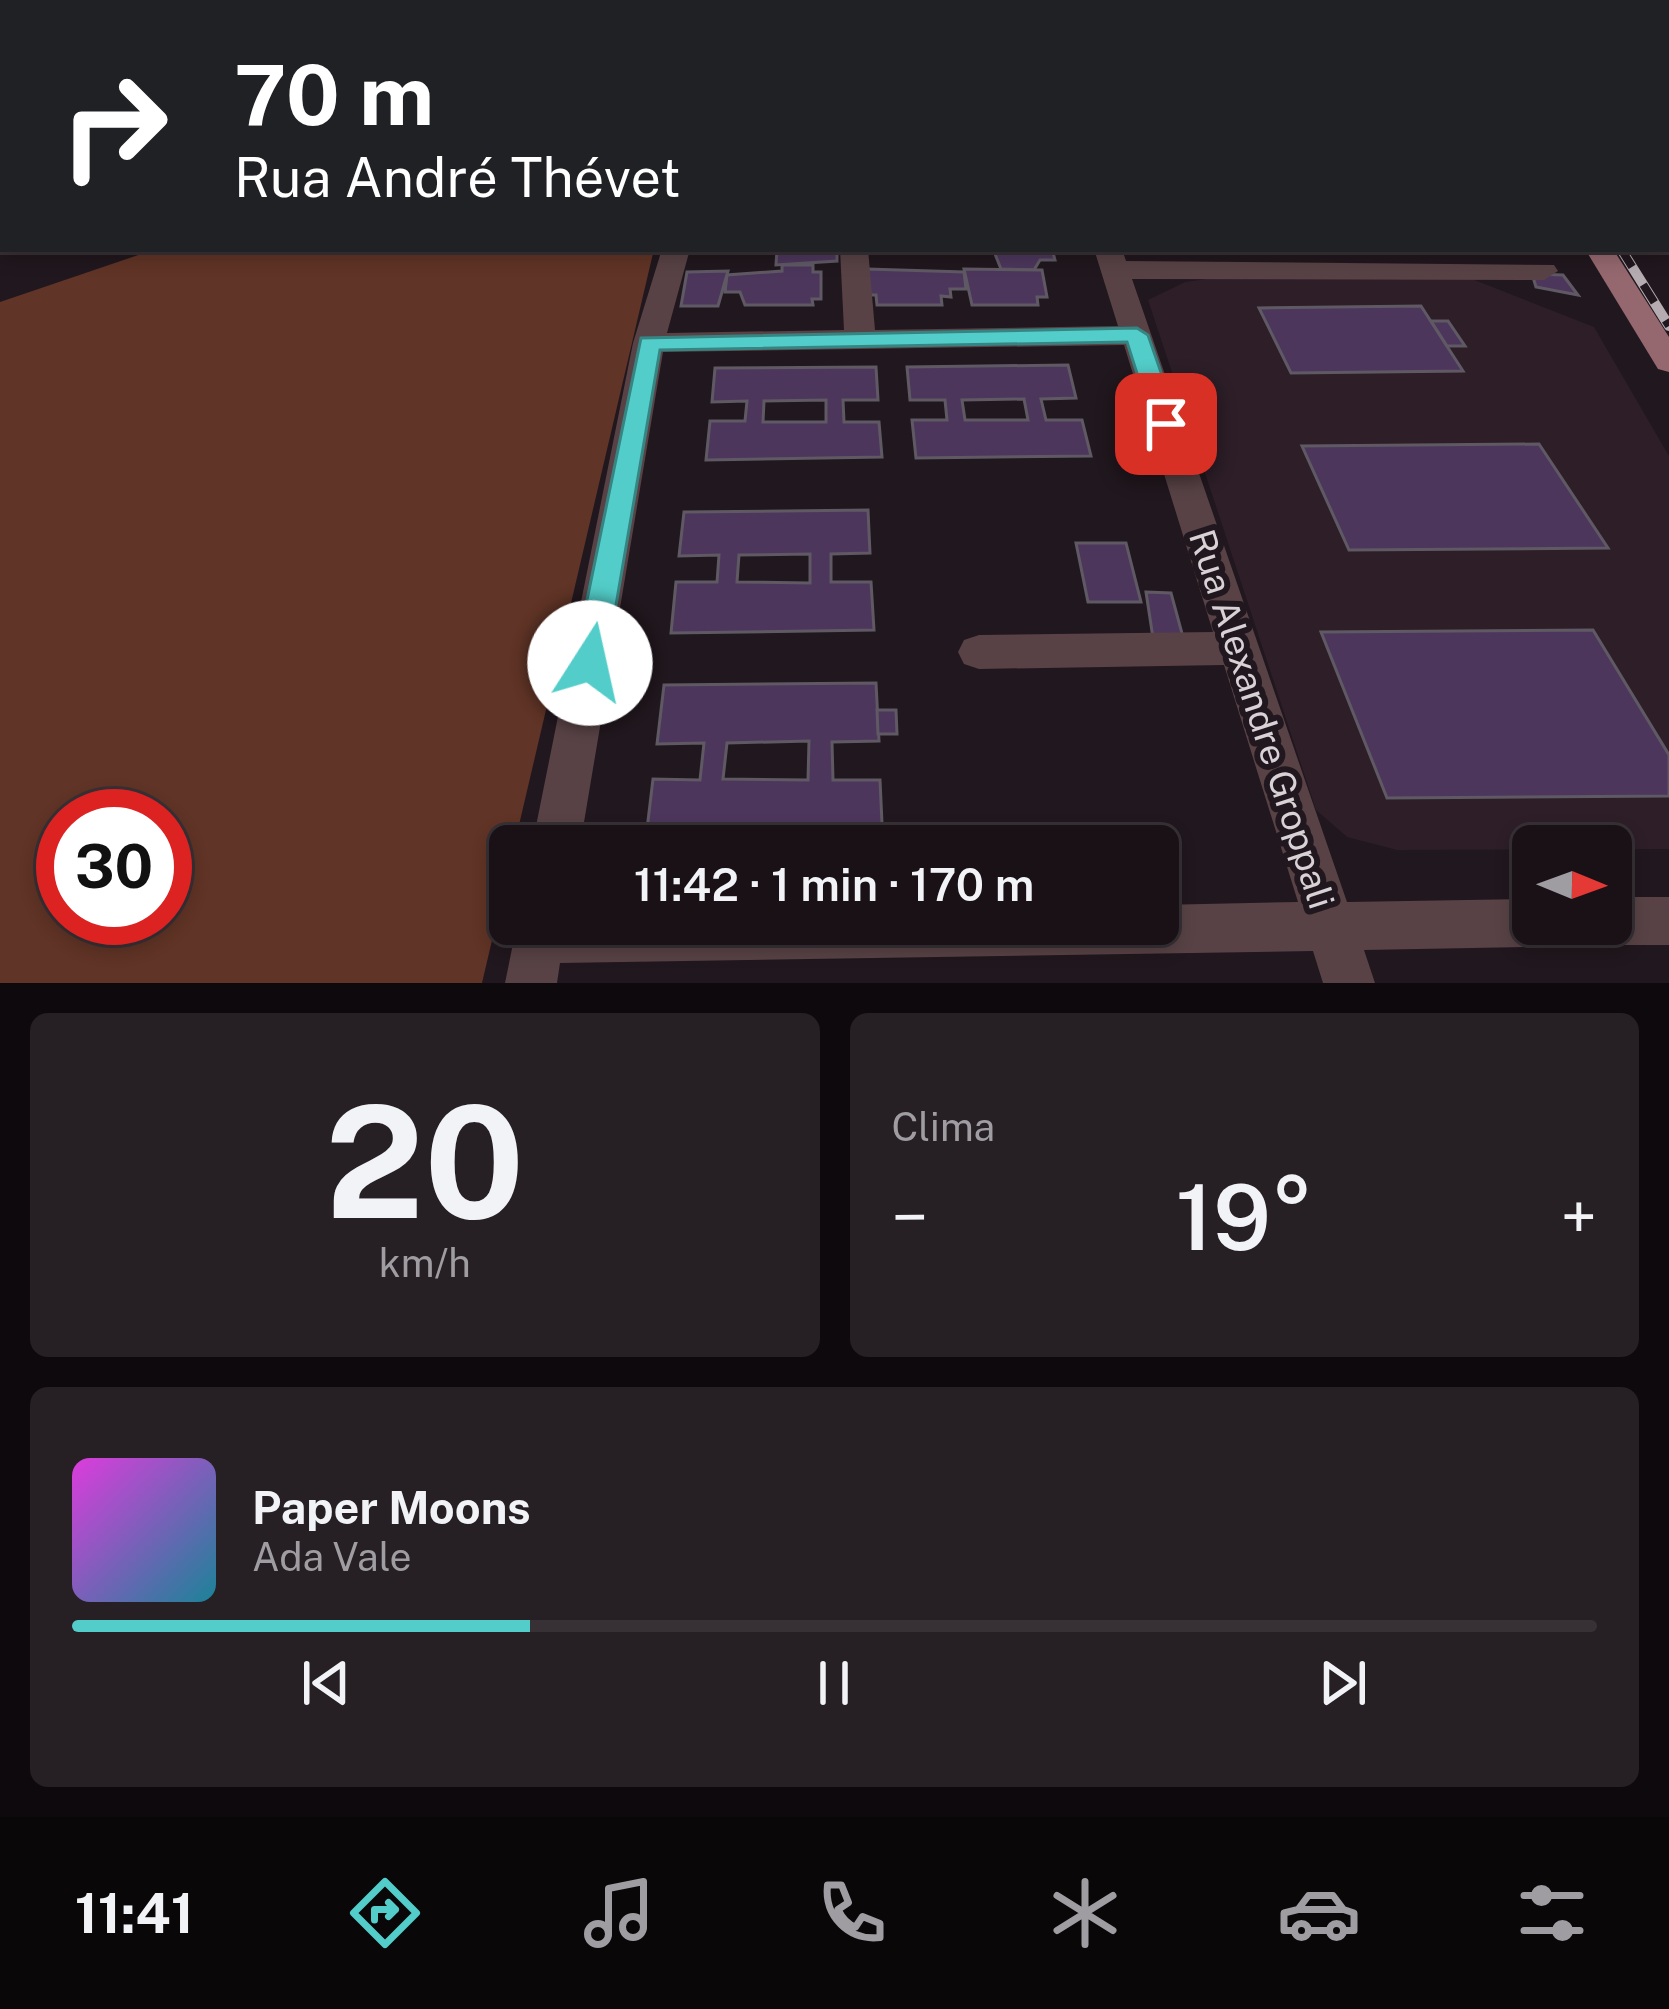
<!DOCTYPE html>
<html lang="pt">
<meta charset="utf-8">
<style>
:root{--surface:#191116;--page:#261f23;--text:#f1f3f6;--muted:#9f9da1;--line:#373135;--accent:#53cdc9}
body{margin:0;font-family:"Public Sans",sans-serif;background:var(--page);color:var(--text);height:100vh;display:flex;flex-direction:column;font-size:45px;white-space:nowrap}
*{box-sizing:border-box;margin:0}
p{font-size:39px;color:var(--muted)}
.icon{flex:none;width:66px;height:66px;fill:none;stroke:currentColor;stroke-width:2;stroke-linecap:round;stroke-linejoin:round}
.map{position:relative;height:983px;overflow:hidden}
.details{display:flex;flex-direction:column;gap:30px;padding:30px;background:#0e090c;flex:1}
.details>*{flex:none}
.banner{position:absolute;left:0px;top:0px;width:1671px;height:252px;box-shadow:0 6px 18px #0003,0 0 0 3px var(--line);background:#202124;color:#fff;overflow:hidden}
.needle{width:78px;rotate:91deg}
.fabs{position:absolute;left:1512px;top:825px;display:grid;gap:24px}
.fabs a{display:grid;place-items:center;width:120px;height:120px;border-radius:18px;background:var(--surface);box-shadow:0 6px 18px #0003,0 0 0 3px var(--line);font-size:60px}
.speed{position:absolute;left:36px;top:789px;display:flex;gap:24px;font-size:60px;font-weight:700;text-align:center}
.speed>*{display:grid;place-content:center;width:156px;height:156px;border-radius:50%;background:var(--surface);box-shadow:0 6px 18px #0003,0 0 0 3px var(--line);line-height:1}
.speed .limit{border:18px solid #d22;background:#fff;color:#111}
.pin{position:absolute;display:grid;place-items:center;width:102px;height:102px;color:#fff;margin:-51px;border-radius:24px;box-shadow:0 6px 18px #0006}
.me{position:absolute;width:132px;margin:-66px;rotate:10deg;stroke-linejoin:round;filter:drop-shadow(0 0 9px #0008)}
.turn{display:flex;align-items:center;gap:42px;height:252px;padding:0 36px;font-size:54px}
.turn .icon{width:156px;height:156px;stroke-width:2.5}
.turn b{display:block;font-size:84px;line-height:102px}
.big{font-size:90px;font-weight:600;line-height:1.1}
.details .card{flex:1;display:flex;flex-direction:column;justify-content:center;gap:18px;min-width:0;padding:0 42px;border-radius:18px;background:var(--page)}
.details .dial{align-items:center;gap:0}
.dial b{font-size:156px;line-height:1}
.song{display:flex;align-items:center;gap:36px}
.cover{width:144px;height:144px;border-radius:18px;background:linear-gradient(135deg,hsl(300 70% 55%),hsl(190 70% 35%))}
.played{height:12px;border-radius:6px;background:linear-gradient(90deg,var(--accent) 30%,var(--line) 30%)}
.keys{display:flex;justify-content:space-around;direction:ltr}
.heat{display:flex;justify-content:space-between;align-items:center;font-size:66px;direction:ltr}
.details .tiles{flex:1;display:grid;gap:30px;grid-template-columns:1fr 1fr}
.card:last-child{grid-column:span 2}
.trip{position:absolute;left:489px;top:825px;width:690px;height:120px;border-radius:18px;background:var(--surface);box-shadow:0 6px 18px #0003,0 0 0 3px var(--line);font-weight:600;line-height:120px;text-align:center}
.menu{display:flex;height:192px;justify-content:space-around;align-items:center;background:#0a0709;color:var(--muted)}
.menu .icon{width:84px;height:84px}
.menu .active{color:var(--accent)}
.menu b{font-size:54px;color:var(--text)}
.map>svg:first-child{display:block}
.built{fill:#2d1e28}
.forest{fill:#603426;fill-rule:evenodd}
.building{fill:#4c365c;stroke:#5f5964;stroke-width:3;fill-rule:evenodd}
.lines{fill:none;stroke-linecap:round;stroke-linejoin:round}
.path{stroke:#857d82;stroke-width:4.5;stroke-dasharray:6 4.5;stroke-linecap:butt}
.minor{fill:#584245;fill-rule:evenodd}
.major{fill:#95686f;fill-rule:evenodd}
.rail-far1-casing{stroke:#b4acb1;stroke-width:9}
.rail-casing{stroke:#b4acb1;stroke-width:10}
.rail-far1{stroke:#21171e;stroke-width:6;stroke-dasharray:16;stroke-linecap:butt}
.rail{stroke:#21171e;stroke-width:8;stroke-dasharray:21;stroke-linecap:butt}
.route{fill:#53cdc9;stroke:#368583;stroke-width:3}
.labels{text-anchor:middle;stroke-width:12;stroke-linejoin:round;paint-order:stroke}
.street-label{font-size:36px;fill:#d8d1d5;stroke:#21171e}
</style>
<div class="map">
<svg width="1669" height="983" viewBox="0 0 1669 983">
<rect width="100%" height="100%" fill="#21171e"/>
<!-- built -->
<path class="built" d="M1215,278l257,1 122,48 75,129v393l-272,1 -50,-13 -31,-27 -168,-510 37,-18z"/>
<!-- forest -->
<path class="forest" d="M156,249h498l-172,734h-482v-681zM63,816h102v102h-102z"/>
<!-- building -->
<g class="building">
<path d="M777,249h60v12l-61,4z"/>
<path d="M993,249h59l3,11h-15l-6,10 -33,-1z"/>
<path d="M782,265h31v7h8v27h-9l1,6h-68l-5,-13h-15l2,-17 55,-4z"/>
<path d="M867,269l97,3 2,17h-16l1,8 -10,-1 1,9h-65l-1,-10h-8z"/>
<path d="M964,269l78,1 5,27h-10l1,8h-66z"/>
<path d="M728,271l-10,35h-37l6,-34z"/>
<path d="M1532,274l31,1 15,20 -42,-8z"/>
<path d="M1421,306l42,65 -172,2 -32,-65z"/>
<path d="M1431,321h17l17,25h-18z"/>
<path d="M1068,365l8,33 -35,1 5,21h36l9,36 -175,2 -4,-38h35l-2,-20h-35l-3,-33zM1024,399l4,21h-63l-3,-20z"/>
<path d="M876,367l2,33h-35l1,22h35l3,35 -176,3 4,-39h35l2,-20 -35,1 3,-34zM826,400v22h-63l1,-21z"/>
<path d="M1539,444l69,104 -259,2 -47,-104z"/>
<path d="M868,510l2,43 -39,1v28h40l3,48 -203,3 5,-51h41l2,-27 -40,1 5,-44zM810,554v29l-73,-1 2,-27z"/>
<path d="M1076,543h50l15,59h-53z"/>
<path d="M1146,592l25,1 12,44 -30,1z"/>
<path d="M1593,630l76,125v41l-282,2 -66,-166z"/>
<path d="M876,683l3,58 -47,1 1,38h47l3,65 -238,1 8,-67 47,1 4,-37 -47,1 7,-59zM809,741l-1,39 -85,-1 4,-36z"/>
<path d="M877,710h19l1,24h-19z"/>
</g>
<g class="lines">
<!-- path -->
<path class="path" d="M669,0l5,3"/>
<!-- minor -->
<g class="minor">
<path d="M1634,0h23l2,3h-23z"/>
<path d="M0,22h3l-3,13z"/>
<rect x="1668" y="112" width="1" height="15"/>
<path d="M3,188v16l-3,1v-16z"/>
<path d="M662,249h28l-23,84 177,-3 -4,-81h28l7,81 243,-4 -24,-77h28l4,12 428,4 4,6 -14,9 -412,-1 215,623 186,-3v25h24l-6,16 -18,7 -169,3 11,33h-52l-10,-32 -753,12 -3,20h-52l12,-59h641v-19l140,-3 -74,-237 -245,4 -15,-5 -6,-12 6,-12 15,-5 234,-3 -89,-287 -461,7 -83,494h-48l101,-503z"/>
<path d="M1611,897h58v48h-58l-18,-7 -6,-14h24z"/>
</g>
<!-- major -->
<g class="major">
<path d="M1364,0h21l2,3h-21z"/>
<path d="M1435,0h22l2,3h-22z"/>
<rect x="1668" y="204" width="1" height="18"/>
<path d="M1585,249h28l56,88v35l-11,-3z"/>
</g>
<defs>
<path id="rail-far1" d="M1389,0l4,3"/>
<path id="rail" d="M1621,249l48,77"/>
</defs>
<!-- rail-far1 casing -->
<use href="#rail-far1" class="rail-far1-casing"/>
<!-- rail casing -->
<use href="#rail" class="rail-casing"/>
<!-- rail-far1 -->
<use href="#rail-far1" class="rail-far1"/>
<!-- rail -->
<use href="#rail" class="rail"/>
</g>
<!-- route -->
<path class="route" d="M1137,328l11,7 31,89 -4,7h-18l-4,-7 -26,-82 -467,8 -54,313 -5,9h-22l-5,-9 67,-325z"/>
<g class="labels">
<!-- street labels -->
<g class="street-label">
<text transform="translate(1262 719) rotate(72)" y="13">Rua Alexandre Groppali</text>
</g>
</g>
</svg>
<div class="fabs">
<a><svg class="needle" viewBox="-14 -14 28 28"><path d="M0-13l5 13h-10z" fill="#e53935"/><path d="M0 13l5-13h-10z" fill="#9f9da1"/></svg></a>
</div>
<div class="speed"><div class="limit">30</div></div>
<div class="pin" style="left:1166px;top:424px;background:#d93025"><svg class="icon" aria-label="arrive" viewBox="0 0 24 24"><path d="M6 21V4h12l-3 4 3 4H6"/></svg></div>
<svg class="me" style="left:590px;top:663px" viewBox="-20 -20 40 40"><circle r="19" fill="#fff"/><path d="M0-13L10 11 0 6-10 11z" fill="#53cdc9"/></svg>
<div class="trip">11:42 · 1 min · 170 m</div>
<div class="banner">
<div class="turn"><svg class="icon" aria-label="right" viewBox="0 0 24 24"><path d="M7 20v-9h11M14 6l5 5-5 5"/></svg><div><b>70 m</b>Rua André Thévet</div></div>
</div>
</div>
<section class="details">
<div class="tiles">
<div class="card dial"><b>20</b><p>km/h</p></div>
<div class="card"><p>Clima</p>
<div class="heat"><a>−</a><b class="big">19°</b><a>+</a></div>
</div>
<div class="card">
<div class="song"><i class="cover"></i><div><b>Paper Moons</b><p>Ada Vale</p></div></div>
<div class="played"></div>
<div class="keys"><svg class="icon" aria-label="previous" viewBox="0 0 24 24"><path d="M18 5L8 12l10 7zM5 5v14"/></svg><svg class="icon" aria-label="pause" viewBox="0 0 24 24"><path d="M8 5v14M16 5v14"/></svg><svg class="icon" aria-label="next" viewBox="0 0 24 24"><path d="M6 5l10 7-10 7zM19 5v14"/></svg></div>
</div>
</div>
</section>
<nav class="menu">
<b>11:41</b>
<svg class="icon active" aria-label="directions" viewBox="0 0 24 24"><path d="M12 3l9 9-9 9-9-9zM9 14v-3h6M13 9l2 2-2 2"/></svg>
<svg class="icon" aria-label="music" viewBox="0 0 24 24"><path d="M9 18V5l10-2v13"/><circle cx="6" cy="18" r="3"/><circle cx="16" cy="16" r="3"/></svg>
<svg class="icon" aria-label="phone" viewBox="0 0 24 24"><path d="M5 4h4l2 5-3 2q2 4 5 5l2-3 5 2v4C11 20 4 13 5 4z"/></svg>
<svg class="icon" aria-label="climate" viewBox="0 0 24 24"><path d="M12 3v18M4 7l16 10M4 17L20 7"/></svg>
<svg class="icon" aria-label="car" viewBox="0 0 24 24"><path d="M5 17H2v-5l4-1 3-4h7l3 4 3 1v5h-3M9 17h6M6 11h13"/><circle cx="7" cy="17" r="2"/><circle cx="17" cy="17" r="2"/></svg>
<svg class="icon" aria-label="filters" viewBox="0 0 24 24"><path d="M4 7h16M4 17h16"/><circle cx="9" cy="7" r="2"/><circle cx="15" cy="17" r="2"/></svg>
</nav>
